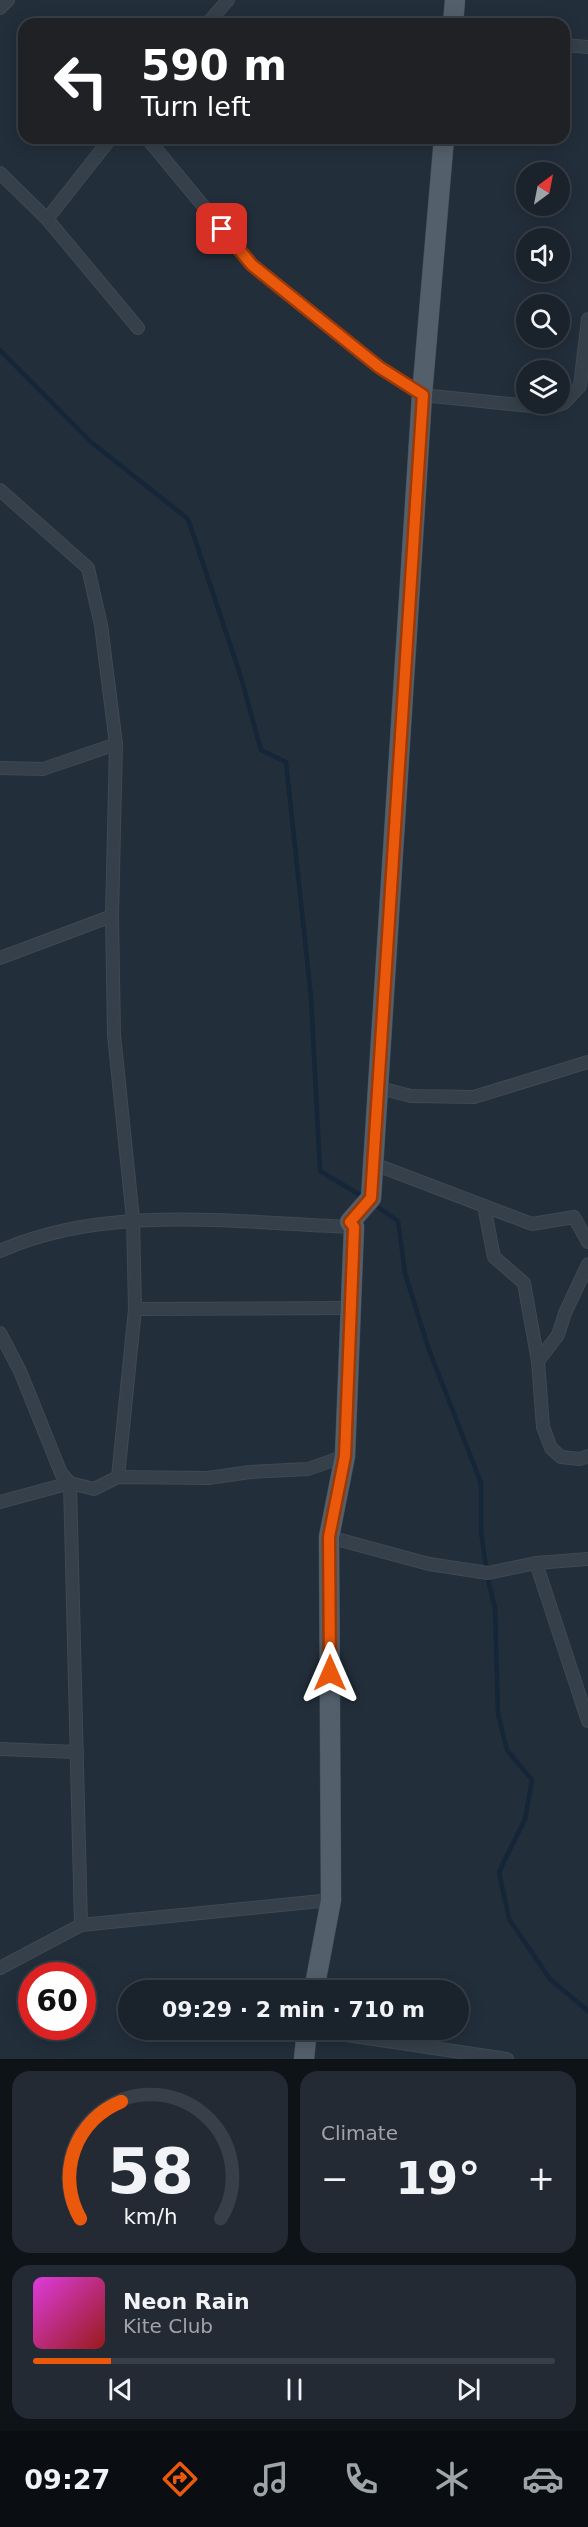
<!DOCTYPE html>
<meta charset="utf-8">
<style>
:root{--surface:#1a222c;--page:#232a34;--text:#f1f3f6;--muted:#9fa4a9;--line:#383f48;--accent:#ea580c}
body{margin:0;font-family:"DejaVu Sans",sans-serif;background:var(--page);color:var(--text);height:100vh;display:flex;flex-direction:column;font-size:22px;white-space:nowrap}
*{box-sizing:border-box;margin:0}
p{font-size:20px;color:var(--muted)}
.icon{flex:none;width:33px;height:33px;fill:none;stroke:currentColor;stroke-width:2;stroke-linecap:round;stroke-linejoin:round}
.map{position:relative;height:2059px;overflow:hidden}
.details{display:flex;flex-direction:column;gap:12px;padding:12px;background:#0e1318;flex:1}
.details>*{flex:none}
.top-card{position:absolute;left:18px;top:18px;width:552px;height:126px;border-radius:18px;box-shadow:0 3px 15px #0003,0 0 0 2px var(--line);background:#202124;color:#fff;overflow:hidden}
.needle{width:39px;rotate:32deg}
.controls{position:absolute;left:516px;top:162px;display:grid;gap:12px}
.controls a{display:grid;place-items:center;width:54px;height:54px;border-radius:50%;background:var(--surface);box-shadow:0 3px 15px #0003,0 0 0 2px var(--line);font-size:30px}
.speed{position:absolute;left:18px;top:1962px;display:flex;gap:12px;font-size:30px;font-weight:700;text-align:center}
.speed>*{display:grid;place-content:center;width:78px;height:78px;border-radius:50%;background:var(--surface);box-shadow:0 3px 15px #0003,0 0 0 2px var(--line);line-height:1}
.speed .limit{border:9px solid #d22;background:#fff;color:#111}
.pin{position:absolute;display:grid;place-items:center;width:51px;height:51px;color:#fff;margin:-26px;border-radius:12px;box-shadow:0 3px 9px #0006}
.me{position:absolute;width:66px;margin:-33px;rotate:0deg;stroke-linejoin:round;filter:drop-shadow(0 0 4px #0008)}
.turn{display:flex;align-items:center;gap:21px;height:126px;padding:0 24px;font-size:27px}
.turn .icon{width:78px;height:78px;stroke-width:2.5}
.turn b{display:block;font-size:42px;line-height:51px}
.big{font-size:45px;font-weight:700;line-height:1.1}
.details .widget{flex:1;display:flex;flex-direction:column;justify-content:center;gap:9px;min-width:0;padding:0 21px;border-radius:18px;background:var(--page)}
.details .dial{align-items:center;gap:0}
.dial svg{height:156px;overflow:visible;fill:none;stroke:var(--line);stroke-width:7;stroke-linecap:round;text-anchor:middle}
.dial text{fill:var(--text);stroke:none}
.song{display:flex;align-items:center;gap:18px}
.cover{width:72px;height:72px;border-radius:9px;background:linear-gradient(135deg,hsl(300 70% 55%),hsl(0 70% 35%))}
.played{height:6px;border-radius:3px;background:linear-gradient(90deg,var(--accent) 15%,var(--line) 15%)}
.keys{display:flex;justify-content:space-around;direction:ltr}
.heat{display:flex;justify-content:space-between;align-items:center;font-size:33px;direction:ltr}
.details .tiles{flex:1;display:grid;gap:12px;grid-template-columns:1fr 1fr}
.widget:last-child{grid-column:span 2}
.trip{position:absolute;left:118px;top:1980px;width:351px;height:60px;border-radius:30px;background:var(--surface);box-shadow:0 3px 15px #0003,0 0 0 2px var(--line);font-weight:700;line-height:60px;text-align:center}
.tab-bar{display:flex;height:96px;justify-content:space-around;align-items:center;background:#0a0e12;color:var(--muted)}
.tab-bar .icon{width:42px;height:42px}
.tab-bar .on{color:var(--accent)}
.tab-bar b{font-size:27px;color:var(--text)}
.map>svg:first-child{display:block}
.lines{fill:none;stroke-linecap:round;stroke-linejoin:round}
.stream{stroke:#152638;stroke-width:4.5}
.street-casing{stroke:#3f4953;stroke-width:14}
.primary-casing{stroke:#3f4953;stroke-width:21}
.street{stroke:#35404a;stroke-width:12}
.primary{stroke:#535f6b;stroke-width:20}
.route-casing{stroke:#983908;stroke-width:15}
.route{stroke:#ea580c;stroke-width:10}
</style>
<div class="map">
<svg width="588" height="2059" viewBox="0 0 588 2059">
<rect width="100%" height="100%" fill="#222e3a"/>
<g class="lines">
<!-- stream -->
<g class="stream">
<path d="M0,350l91,92 97,77 52,155 21,76 25,12 25,235 9,174 45,27"/>
<path d="M372,1203l26,18 7,52 23,74 53,136v49l7,48 7,28 3,106 9,36 25,30 -7,39 -26,53 10,47 41,60 38,32"/>
</g>
<defs>
<g id="street">
<path d="M0,8l8,-8"/>
<path d="M207,24l21,-24"/>
<path d="M564,45l24,2"/>
<path d="M147,138l105,127 127,102 43,28 128,13 14,-5 16,-17 8,-67"/>
<path d="M0,173l47,46 91,109"/>
<path d="M47,219l64,-81"/>
<path d="M0,490l88,78 13,57 15,119 -4,172 2,119 19,184 2,90 -17,168"/>
<path d="M0,768l43,1 73,-25"/>
<path d="M0,958l112,-42"/>
<path d="M380,1088l31,8 63,1 114,-35"/>
<path d="M373,1172l9,-5 150,57 42,-7 14,25"/>
<path d="M484,1206l10,51 30,26 14,78 5,66 8,21 10,9 19,2 8,-3"/>
<path d="M0,1251c107,-48 239,-28 354,-24"/>
<path d="M135,1309l216,-1"/>
<path d="M0,1333l20,38 41,102 9,10 11,442"/>
<path d="M538,1361l20,-26 7,-22 23,-49"/>
<path d="M0,1502l70,-19 24,6 24,-12 90,1 42,-6 58,-3 37,-13"/>
<path d="M329,1537l100,27 59,9 48,-10 52,-4"/>
<path d="M536,1563l52,158"/>
<path d="M0,1749l77,3"/>
<path d="M0,1968l81,-43 250,-25"/>
<path d="M313,2030l194,29"/>
</g>
<g id="primary">
<path d="M453,24l2,-24"/>
<path d="M314,1990l17,-90 -2,-363 16,-81 9,-229 -4,-5 21,-24 51,-803 22,-257"/>
<path d="M304,2059l3,-29"/>
</g>
</defs>
<!-- street casing -->
<use href="#street" class="street-casing"/>
<!-- primary casing -->
<use href="#primary" class="primary-casing"/>
<!-- street -->
<use href="#street" class="street"/>
<!-- primary -->
<use href="#primary" class="primary"/>
</g>
<g class="lines">
<defs>
<path id="route" d="M222,229l30,36 127,102 44,28 -52,803 -21,24 4,5 -9,229 -16,81 1,136"/>
</defs>
<!-- route casing -->
<use href="#route" class="route-casing"/>
<!-- route -->
<use href="#route" class="route"/>
</g>
</svg>
<div class="controls">
<a><svg class="needle" viewBox="-14 -14 28 28"><path d="M0-13l5 13h-10z" fill="#e53935"/><path d="M0 13l5-13h-10z" fill="#9fa4a9"/></svg></a>
<a><svg class="icon" aria-label="sound" viewBox="0 0 24 24"><path d="M4 9h4l5-4v14l-5-4H4zM17 9q2 3 0 6"/></svg></a>
<a><svg class="icon" aria-label="search" viewBox="0 0 24 24"><circle cx="10" cy="10" r="6"/><path d="M15 15l6 6"/></svg></a>
<a><svg class="icon" aria-label="layers" viewBox="0 0 24 24"><path d="M12 4l9 5-9 5-9-5zM3 14l9 5 9-5"/></svg></a>
</div>
<div class="speed"><div class="limit">60</div></div>
<div class="pin" style="left:222px;top:229px;background:#d93025"><svg class="icon" aria-label="arrive" viewBox="0 0 24 24"><path d="M6 21V4h12l-3 4 3 4H6"/></svg></div>
<svg class="me" style="left:330px;top:1673px" viewBox="-20 -20 40 40"><path d="M0-17L14 15 0 8-14 15z" fill="#ea580c" stroke="#fff" stroke-width="4"/></svg>
<div class="trip">09:29 · 2 min · 710 m</div>
<div class="top-card">
<div class="turn"><svg class="icon" aria-label="left" viewBox="0 0 24 24"><path d="M17 20v-9H6M10 6l-5 5 5 5"/></svg><div><b>590 m</b>Turn left</div></div>
</div>
</div>
<section class="details">
<div class="tiles">
<div class="widget dial"><svg viewBox="0 0 100 80">
<path d="M14 69A42 42 0 1 1 86 69"/>
<path d="M14 69A42 42 0 0 1 35 9" stroke="#ea580c"/>
<text x="50" y="56" font-size="32" font-weight="700">58</text>
<text x="50" y="72" font-size="11">km/h</text>
</svg></div>
<div class="widget"><p>Climate</p>
<div class="heat"><a>−</a><b class="big">19°</b><a>+</a></div>
</div>
<div class="widget">
<div class="song"><i class="cover"></i><div><b>Neon Rain</b><p>Kite Club</p></div></div>
<div class="played"></div>
<div class="keys"><svg class="icon" aria-label="previous" viewBox="0 0 24 24"><path d="M18 5L8 12l10 7zM5 5v14"/></svg><svg class="icon" aria-label="pause" viewBox="0 0 24 24"><path d="M8 5v14M16 5v14"/></svg><svg class="icon" aria-label="next" viewBox="0 0 24 24"><path d="M6 5l10 7-10 7zM19 5v14"/></svg></div>
</div>
</div>
</section>
<nav class="tab-bar">
<b>09:27</b>
<svg class="icon on" aria-label="directions" viewBox="0 0 24 24"><path d="M12 3l9 9-9 9-9-9zM9 14v-3h6M13 9l2 2-2 2"/></svg>
<svg class="icon" aria-label="music" viewBox="0 0 24 24"><path d="M9 18V5l10-2v13"/><circle cx="6" cy="18" r="3"/><circle cx="16" cy="16" r="3"/></svg>
<svg class="icon" aria-label="phone" viewBox="0 0 24 24"><path d="M5 4h4l2 5-3 2q2 4 5 5l2-3 5 2v4C11 20 4 13 5 4z"/></svg>
<svg class="icon" aria-label="climate" viewBox="0 0 24 24"><path d="M12 3v18M4 7l16 10M4 17L20 7"/></svg>
<svg class="icon" aria-label="car" viewBox="0 0 24 24"><path d="M5 17H2v-5l4-1 3-4h7l3 4 3 1v5h-3M9 17h6M6 11h13"/><circle cx="7" cy="17" r="2"/><circle cx="17" cy="17" r="2"/></svg>
</nav>
